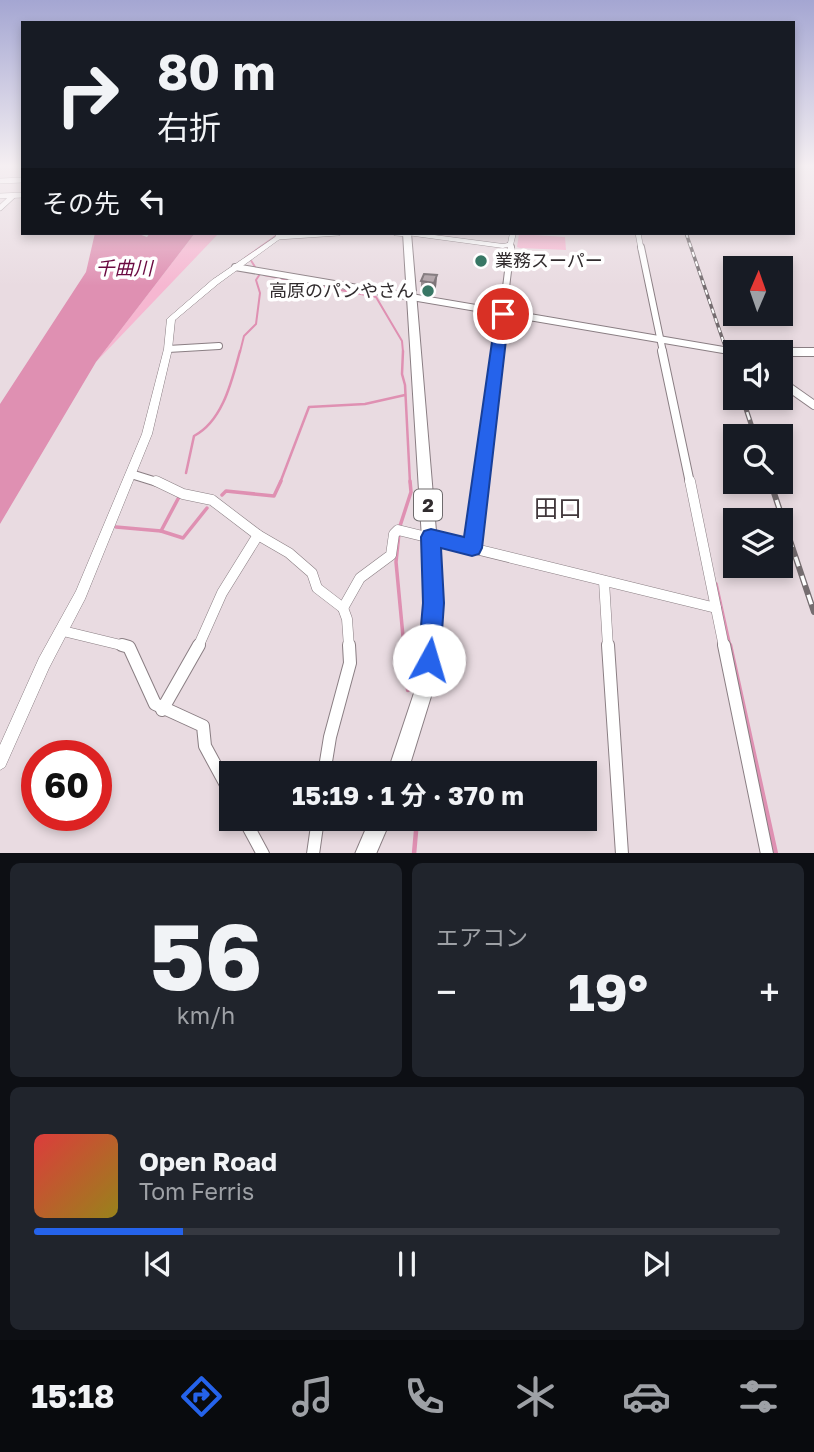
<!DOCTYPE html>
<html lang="ja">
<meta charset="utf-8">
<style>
:root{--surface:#171b24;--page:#20242c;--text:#f1f3f6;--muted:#9ea1a6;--line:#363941;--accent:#2563eb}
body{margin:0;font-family:"Golos Text","Noto Sans JP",sans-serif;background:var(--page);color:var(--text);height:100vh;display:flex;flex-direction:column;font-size:26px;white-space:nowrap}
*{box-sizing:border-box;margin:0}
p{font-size:23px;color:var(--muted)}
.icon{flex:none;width:38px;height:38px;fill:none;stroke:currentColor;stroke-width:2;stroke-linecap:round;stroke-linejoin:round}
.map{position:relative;height:853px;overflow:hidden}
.details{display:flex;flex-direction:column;gap:10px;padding:10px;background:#0d0f14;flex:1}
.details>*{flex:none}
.top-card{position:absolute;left:21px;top:21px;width:774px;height:214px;border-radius:0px;box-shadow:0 4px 10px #0003;background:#171b24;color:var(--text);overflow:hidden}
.needle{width:46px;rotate:2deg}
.buttons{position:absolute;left:723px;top:256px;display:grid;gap:14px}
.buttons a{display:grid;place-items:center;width:70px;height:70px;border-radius:0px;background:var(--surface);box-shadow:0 4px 10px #0003;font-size:35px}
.speed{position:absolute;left:21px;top:740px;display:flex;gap:14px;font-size:35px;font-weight:700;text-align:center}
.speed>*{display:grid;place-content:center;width:91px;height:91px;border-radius:50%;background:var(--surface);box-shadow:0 4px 10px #0003;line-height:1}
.speed .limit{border:10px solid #d22;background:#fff;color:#111}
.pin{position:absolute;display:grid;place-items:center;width:60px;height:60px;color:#fff;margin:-30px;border:4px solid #fff;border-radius:50%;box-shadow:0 2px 7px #0007}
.me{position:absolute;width:77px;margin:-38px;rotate:6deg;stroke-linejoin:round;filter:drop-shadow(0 0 5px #0008)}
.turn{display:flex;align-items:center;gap:24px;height:147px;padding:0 21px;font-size:32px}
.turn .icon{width:91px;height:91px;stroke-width:2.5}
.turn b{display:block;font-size:49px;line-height:60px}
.then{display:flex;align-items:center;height:66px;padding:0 21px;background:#0003;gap:14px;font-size:26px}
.big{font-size:52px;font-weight:700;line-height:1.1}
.details .tile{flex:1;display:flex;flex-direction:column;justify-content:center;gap:10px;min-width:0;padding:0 24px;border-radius:10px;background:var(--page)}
.details .dial{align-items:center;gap:0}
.dial b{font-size:91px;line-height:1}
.song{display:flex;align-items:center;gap:21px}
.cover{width:84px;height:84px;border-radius:10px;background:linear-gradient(135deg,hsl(0 70% 55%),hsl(50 70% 35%))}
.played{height:7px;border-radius:4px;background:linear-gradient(90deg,var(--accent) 20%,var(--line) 20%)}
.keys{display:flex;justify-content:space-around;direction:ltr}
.heat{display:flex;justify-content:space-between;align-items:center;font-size:38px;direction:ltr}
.details .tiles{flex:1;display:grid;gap:10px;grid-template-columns:1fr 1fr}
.tile:last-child{grid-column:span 2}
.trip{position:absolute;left:219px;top:761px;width:378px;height:70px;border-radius:0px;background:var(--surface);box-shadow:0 4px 10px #0003;font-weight:700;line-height:70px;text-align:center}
.tab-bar{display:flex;height:112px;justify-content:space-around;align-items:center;background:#090b0e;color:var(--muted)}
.tab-bar .icon{width:49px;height:49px}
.tab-bar .selected{color:var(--accent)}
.tab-bar b{font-size:32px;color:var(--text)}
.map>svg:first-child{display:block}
.green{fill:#f6b7d1}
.forest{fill:#df90b2}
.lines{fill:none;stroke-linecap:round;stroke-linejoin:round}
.stream-far3{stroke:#df90b2;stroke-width:2}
.stream-far2{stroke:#df90b2;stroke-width:2.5}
.stream-far1{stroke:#df90b2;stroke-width:3.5}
.stream{stroke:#df90b2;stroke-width:4.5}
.minor-far4-casing{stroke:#8a7e83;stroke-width:6}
.minor-far3-casing{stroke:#8a7e83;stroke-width:8}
.minor-far2-casing{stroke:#8a7e83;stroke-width:10}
.minor-far1-casing{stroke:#8a7e83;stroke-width:11}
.minor-casing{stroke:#8a7e83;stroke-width:14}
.tertiary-casing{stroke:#8a7e83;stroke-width:1}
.primary-casing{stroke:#8a7e83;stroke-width:2}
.minor-far4{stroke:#fff;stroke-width:5}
.minor-far3{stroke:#fff;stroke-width:6}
.minor-far2{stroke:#fff;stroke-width:8}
.minor-far1{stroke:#fff;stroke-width:10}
.minor{stroke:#fff;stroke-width:12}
.tertiary{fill:#fff;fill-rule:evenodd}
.primary{fill:#fff;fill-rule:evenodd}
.rail-far2-casing{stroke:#756d70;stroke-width:3.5}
.rail-far1-casing{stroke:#756d70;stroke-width:5}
.rail-casing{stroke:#756d70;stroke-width:6}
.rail-far2{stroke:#fff;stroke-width:2;stroke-dasharray:5;stroke-linecap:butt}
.rail-far1{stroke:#fff;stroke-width:2.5;stroke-dasharray:8;stroke-linecap:butt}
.rail{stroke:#fff;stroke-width:3.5;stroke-dasharray:10;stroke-linecap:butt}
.wall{fill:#978c90}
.shaded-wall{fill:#7b7276}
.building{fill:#b0a3a8;stroke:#7b7276;stroke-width:2}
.route{fill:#2563eb;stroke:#184099;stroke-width:2}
.poi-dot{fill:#387765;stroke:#fff;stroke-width:2.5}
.labels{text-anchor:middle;stroke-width:7;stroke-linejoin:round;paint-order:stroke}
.far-poi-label{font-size:18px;fill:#312c2e;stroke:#fff;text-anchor:start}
.far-water-label{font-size:19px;font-style:italic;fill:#6a0a41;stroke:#fff}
.shield{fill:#fff;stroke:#6f6b6d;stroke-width:2}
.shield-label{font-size:19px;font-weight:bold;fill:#312c2e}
.quarter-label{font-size:24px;fill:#42383c;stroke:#fff}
</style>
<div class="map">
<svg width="814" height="854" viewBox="0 0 814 854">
<rect width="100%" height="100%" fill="#e9dbe1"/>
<!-- green -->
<g class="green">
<path d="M195,233h24l-123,129z"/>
<path d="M519,234l46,3 1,13 -46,-2 -3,-1z"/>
</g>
<!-- forest -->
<path class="forest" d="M95,233h41l11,4 3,-4h45l-99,129 -96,162v-120l86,-132z"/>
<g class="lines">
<!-- stream-far3 -->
<g class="stream-far3">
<path d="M245,258l35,-25"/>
<path d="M250,259l7,11"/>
<path d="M264,275l112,22 26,44 1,11"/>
<path d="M240,352l4,-16 12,-12 4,-31 -4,-13 4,-6"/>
</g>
<!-- stream-far2 -->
<g class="stream-far2">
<path d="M403,351l-1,23 3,11 5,98"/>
<path d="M186,473l8,-37c29,-15 38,-56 46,-85"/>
<path d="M280,483l29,-76 56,-3 40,-9"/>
</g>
<!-- stream-far1 -->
<g class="stream-far1">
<path d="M222,495l4,-4 48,5 7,-15"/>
<path d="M400,526l11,-34 -1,-11"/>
<path d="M116,527l45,4 18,-34"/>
<path d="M161,531l22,7 24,-30"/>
<path d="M399,533l-3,29 8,85"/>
<path d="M716,584l14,63"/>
</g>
<!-- stream -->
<g class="stream">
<path d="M404,645l4,45"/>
<path d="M730,645l46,209"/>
<path d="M414,854l3,-34"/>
</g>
<defs>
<g id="minor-far4">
<path d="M0,181l23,-1"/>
<path d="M0,196l23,-1"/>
<path d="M0,208l13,-12"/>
<path d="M396,233l11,1"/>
<path d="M638,233l3,16"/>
<path d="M278,237l60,-4"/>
<path d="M509,245l3,4"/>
</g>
<g id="minor-far3">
<path d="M641,247l22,105"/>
<path d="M235,267l500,85"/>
<path d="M168,349l51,-3"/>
<path d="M498,352l13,-105"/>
<path d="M780,352h34"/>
</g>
<g id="minor-far2">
<path d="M662,351l28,132"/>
<path d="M727,351l8,1"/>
<path d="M780,352h34"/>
<path d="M780,381l34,24"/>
<path d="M131,474l29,9"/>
<path d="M481,483l17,-132"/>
</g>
<g id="minor-far1">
<path d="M156,481l27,13 29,6 46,35 31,18 23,20 5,15 26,20 4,11 2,28"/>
<path d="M690,481l34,166"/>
<path d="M472,548l9,-67"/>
<path d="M604,581l4,66"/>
<path d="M343,608l17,-30 31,-23 3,-21 4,-4 318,78"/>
<path d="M63,631l66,16"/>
<path d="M198,647l24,-54 36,-58"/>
</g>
<g id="minor">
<path d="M122,645l7,2 26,57 48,22 2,20 26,48"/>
<path d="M608,645l14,209"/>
<path d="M724,645l43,209"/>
<path d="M162,710l37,-65"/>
<path d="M324,774l6,-37 20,-74 -1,-18"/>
<path d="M244,819l19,35"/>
<path d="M313,854l5,-35"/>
</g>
<g id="tertiary">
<path d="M281,233h7l-70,51 -43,36 -3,29 -20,85 -67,165 -36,69 -44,99 -5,3v-25l39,-87 37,-67 66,-157 22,-85 3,-30 45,-39z"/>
<path d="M404,233h15l84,11 5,-1 2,-10h6l-3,12 -10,3 -96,-13z"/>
</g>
<g id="primary">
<path d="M403,233h8l31,370 -9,87 -26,84h-20l28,-84 11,-87z"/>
<path d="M370,819h21l-15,35h-21z"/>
</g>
</defs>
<!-- minor-far4 casing -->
<use href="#minor-far4" class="minor-far4-casing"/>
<!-- minor-far3 casing -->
<use href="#minor-far3" class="minor-far3-casing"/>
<!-- minor-far2 casing -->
<use href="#minor-far2" class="minor-far2-casing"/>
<!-- minor-far1 casing -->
<use href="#minor-far1" class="minor-far1-casing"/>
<!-- minor casing -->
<use href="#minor" class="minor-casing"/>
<!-- tertiary casing -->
<use href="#tertiary" class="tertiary-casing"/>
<!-- primary casing -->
<use href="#primary" class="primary-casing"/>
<!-- minor-far4 -->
<use href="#minor-far4" class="minor-far4"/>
<!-- minor-far3 -->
<use href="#minor-far3" class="minor-far3"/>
<!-- minor-far2 -->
<use href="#minor-far2" class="minor-far2"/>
<!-- minor-far1 -->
<use href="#minor-far1" class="minor-far1"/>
<!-- minor -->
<use href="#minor" class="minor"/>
<!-- tertiary -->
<use href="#tertiary" class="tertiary"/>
<!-- primary -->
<use href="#primary" class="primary"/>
<defs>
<path id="rail-far2" d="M686,233l41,119"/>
<g id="rail-far1">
<path d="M726,351l9,26"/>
<path d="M742,397l13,39"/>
</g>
<path id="rail" d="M770,481l44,131"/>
</defs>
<!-- rail-far2 casing -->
<use href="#rail-far2" class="rail-far2-casing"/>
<!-- rail-far1 casing -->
<use href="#rail-far1" class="rail-far1-casing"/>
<!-- rail casing -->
<use href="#rail" class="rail-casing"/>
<!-- rail-far2 -->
<use href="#rail-far2" class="rail-far2"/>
<!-- rail-far1 -->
<use href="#rail-far1" class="rail-far1"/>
<!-- rail -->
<use href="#rail" class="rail"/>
</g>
<!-- wall -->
<path class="wall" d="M437,275l-1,12 -2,8 -13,-2v-12z"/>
<!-- shaded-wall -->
<path class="shaded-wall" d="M437,275l-1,12 -2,8v-12z"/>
<!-- building -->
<path class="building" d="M424,274l13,1 -3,8 -13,-2z"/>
<!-- sky -->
<linearGradient id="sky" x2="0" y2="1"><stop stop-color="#a4a6d2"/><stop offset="0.58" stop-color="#f5eff2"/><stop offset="1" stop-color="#f5eff2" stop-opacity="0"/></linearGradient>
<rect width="814" height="286" fill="url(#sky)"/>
<!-- route -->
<path class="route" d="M503,310l6,4 -27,234 -3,6 -7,2 -31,-8 3,55 -4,57 -3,8 -8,4 -8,-4 -3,-8 5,-57 -2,-66 3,-6 7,-2 33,8 32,-223z"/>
<!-- markers -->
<g class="poi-dot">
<circle cx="481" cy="261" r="7"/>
<circle cx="428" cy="291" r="7"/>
</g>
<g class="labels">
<!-- far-poi labels -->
<g class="far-poi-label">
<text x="495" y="267">業務スーパー</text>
<text x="414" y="297" text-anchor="end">高原のパンやさん</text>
</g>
<!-- far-water labels -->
<g class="far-water-label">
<text x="124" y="275">千曲川</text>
</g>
<!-- shield labels -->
<rect class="shield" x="414" y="489.5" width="28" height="31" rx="5"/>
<g class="shield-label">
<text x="428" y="512">2</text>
</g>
<!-- quarter labels -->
<g class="quarter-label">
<text x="558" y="517">田口</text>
</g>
</g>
</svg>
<div class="buttons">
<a><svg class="needle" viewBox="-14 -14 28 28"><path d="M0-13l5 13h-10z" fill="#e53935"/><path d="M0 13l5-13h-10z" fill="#9ea1a6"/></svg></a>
<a><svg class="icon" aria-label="sound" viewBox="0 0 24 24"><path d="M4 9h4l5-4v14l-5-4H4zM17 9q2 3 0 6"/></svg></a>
<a><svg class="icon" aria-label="search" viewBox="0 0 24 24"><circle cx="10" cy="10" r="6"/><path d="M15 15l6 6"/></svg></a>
<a><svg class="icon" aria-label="layers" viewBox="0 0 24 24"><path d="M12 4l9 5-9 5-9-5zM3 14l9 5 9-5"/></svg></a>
</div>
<div class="speed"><div class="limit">60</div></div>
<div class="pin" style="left:503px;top:314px;background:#d93025"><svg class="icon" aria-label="arrive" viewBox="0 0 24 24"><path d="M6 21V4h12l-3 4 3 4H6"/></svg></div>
<svg class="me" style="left:429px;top:660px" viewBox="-20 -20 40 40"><circle r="19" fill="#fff"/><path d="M0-13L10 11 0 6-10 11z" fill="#2563eb"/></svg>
<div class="trip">15:19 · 1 分 · 370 m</div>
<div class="top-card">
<div class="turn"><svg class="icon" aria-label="right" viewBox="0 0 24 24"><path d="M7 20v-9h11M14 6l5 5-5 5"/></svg><div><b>80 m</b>右折</div></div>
<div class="then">その先<svg class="icon" aria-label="left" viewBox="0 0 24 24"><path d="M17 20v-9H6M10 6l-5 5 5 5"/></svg></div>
</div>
</div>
<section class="details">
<div class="tiles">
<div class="tile dial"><b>56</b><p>km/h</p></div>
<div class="tile"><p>エアコン</p>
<div class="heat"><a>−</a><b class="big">19°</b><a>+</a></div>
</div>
<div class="tile">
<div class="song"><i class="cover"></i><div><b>Open Road</b><p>Tom Ferris</p></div></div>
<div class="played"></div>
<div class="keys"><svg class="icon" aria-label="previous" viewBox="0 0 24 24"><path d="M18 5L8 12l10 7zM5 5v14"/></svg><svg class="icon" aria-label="pause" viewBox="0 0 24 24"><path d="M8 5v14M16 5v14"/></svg><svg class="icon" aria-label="next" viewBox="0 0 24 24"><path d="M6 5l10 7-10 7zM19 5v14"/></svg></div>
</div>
</div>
</section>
<nav class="tab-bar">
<b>15:18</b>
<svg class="icon selected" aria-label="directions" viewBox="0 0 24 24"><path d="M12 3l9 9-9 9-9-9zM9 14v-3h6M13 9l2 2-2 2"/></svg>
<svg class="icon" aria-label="music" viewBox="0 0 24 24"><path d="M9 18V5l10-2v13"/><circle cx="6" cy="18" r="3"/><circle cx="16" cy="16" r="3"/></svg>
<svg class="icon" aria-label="phone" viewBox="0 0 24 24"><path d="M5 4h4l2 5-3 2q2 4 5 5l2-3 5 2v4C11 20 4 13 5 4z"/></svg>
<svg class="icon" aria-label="climate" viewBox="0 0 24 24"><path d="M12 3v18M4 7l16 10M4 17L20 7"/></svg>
<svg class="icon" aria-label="car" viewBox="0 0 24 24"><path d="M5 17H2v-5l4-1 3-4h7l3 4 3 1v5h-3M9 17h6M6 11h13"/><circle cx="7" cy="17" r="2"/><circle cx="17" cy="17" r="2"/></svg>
<svg class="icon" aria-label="filters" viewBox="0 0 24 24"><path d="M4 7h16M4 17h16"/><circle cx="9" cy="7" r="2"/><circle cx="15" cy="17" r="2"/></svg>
</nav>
